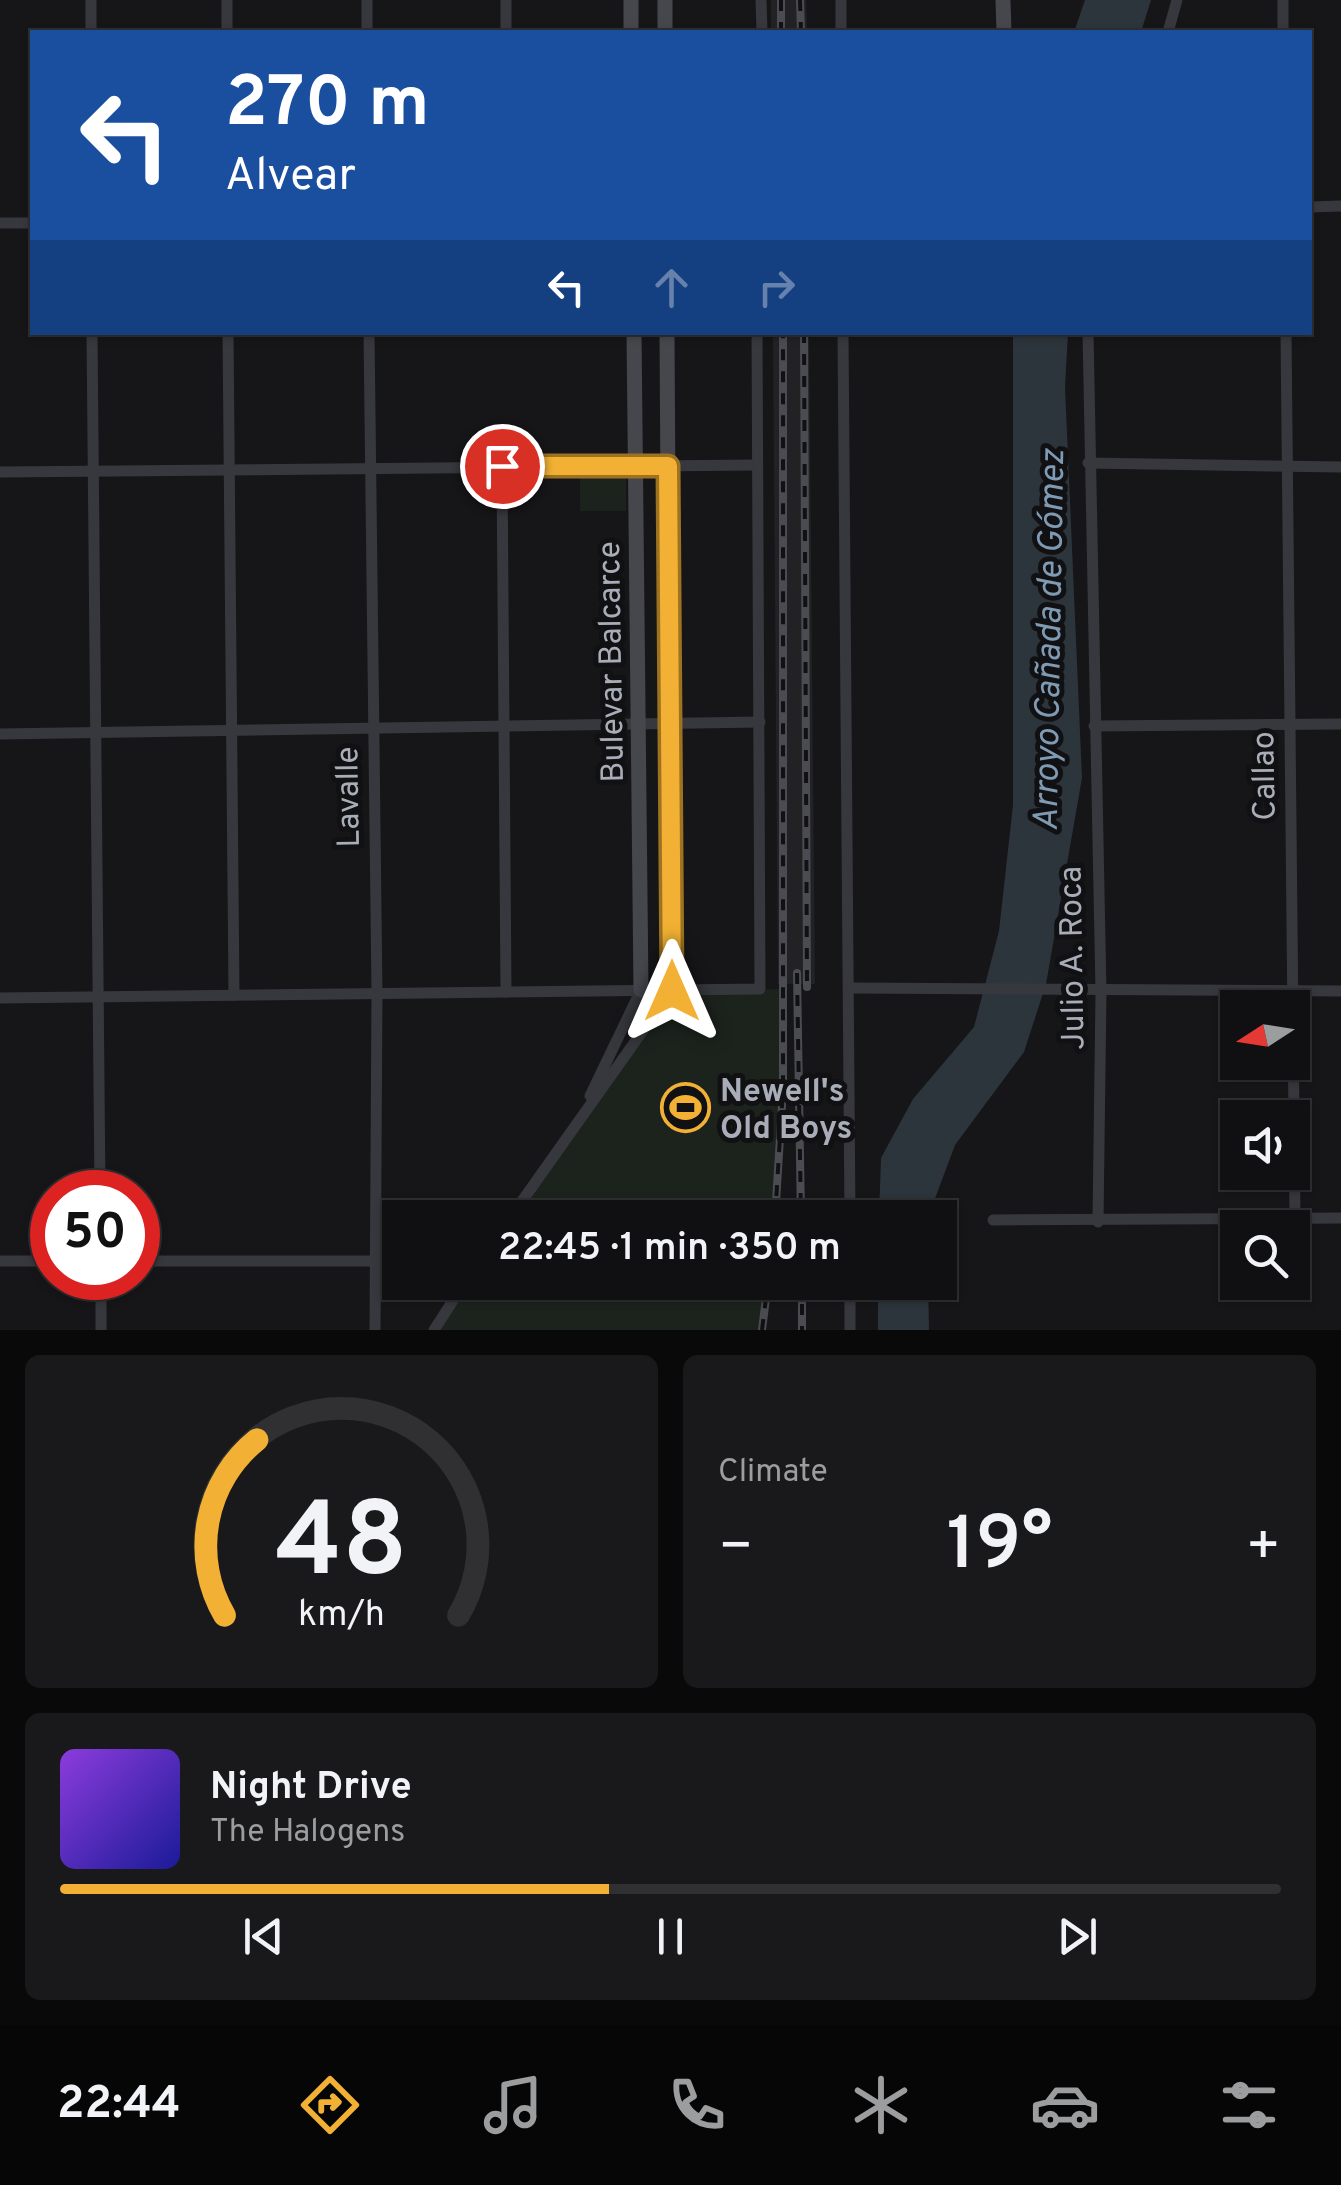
<!DOCTYPE html>
<meta charset="utf-8">
<style>
:root{--surface:#101012;--page:#19191b;--text:#f1f3f6;--muted:#9c9d9f;--line:#303032;--accent:#f2b134}
body{margin:0;font-family:Overpass,sans-serif;background:var(--page);color:var(--text);height:100vh;display:flex;flex-direction:column;font-size:38px;white-space:nowrap}
*{box-sizing:border-box;margin:0}
p{font-size:32px;color:var(--muted)}
.icon{flex:none;width:55px;height:55px;fill:none;stroke:currentColor;stroke-width:2;stroke-linecap:round;stroke-linejoin:round}
.map{position:relative;height:1330px;overflow:hidden}
.details{display:flex;flex-direction:column;gap:25px;padding:25px;background:#09090a;flex:1}
.details>*{flex:none}
.hud{position:absolute;left:30px;top:30px;width:1282px;height:305px;border-radius:0px;box-shadow:0 2px 8px #0004,0 0 0 2px var(--line);background:#1a4fa0;color:#fff;overflow:hidden}
.needle{width:65px;rotate:258deg}
.buttons{position:absolute;left:1220px;top:990px;display:grid;gap:20px}
.buttons a{display:grid;place-items:center;width:90px;height:90px;border-radius:0px;background:var(--surface);box-shadow:0 2px 8px #0004,0 0 0 2px var(--line);font-size:50px}
.speed{position:absolute;left:30px;top:1170px;display:flex;gap:20px;font-size:50px;font-weight:700;text-align:center}
.speed>*{display:grid;place-content:center;width:130px;height:130px;border-radius:50%;background:var(--surface);box-shadow:0 2px 8px #0004,0 0 0 2px var(--line);line-height:1}
.speed .limit{border:15px solid #d22;background:#fff;color:#111}
.pin{position:absolute;display:grid;place-items:center;width:85px;height:85px;color:#fff;margin:-42px;border:5px solid #fff;border-radius:50%;box-shadow:0 2px 10px #0007}
.me{position:absolute;width:110px;margin:-55px;rotate:0deg;stroke-linejoin:round;filter:drop-shadow(0 0 8px #0008)}
.turn{display:flex;align-items:center;gap:35px;height:210px;padding:0 30px;font-size:45px}
.turn .icon{width:130px;height:130px;stroke-width:2.5}
.turn b{display:block;font-size:70px;line-height:85px}
.lanes{display:flex;align-items:center;height:95px;padding:0 30px;background:#0003;justify-content:center;gap:50px;direction:ltr}
.lanes .off{opacity:.35}
.big{font-size:75px;font-weight:600;line-height:1.1}
.details .widget{flex:1;display:flex;flex-direction:column;justify-content:center;gap:15px;min-width:0;padding:0 35px;border-radius:15px;background:var(--page)}
.details .dial{align-items:center;gap:0}
.dial svg{height:260px;overflow:visible;fill:none;stroke:var(--line);stroke-width:7;stroke-linecap:round;text-anchor:middle}
.dial text{fill:var(--text);stroke:none}
.song{display:flex;align-items:center;gap:30px}
.cover{width:120px;height:120px;border-radius:15px;background:linear-gradient(135deg,hsl(270 70% 55%),hsl(240 70% 35%))}
.played{height:10px;border-radius:5px;background:linear-gradient(90deg,var(--accent) 45%,var(--line) 45%)}
.keys{display:flex;justify-content:space-around;direction:ltr}
.heat{display:flex;justify-content:space-between;align-items:center;font-size:55px;direction:ltr}
.details .tiles{flex:1;display:grid;gap:25px;grid-template-columns:1fr 1fr}
.widget:last-child{grid-column:span 2}
.trip{position:absolute;left:382px;top:1200px;width:575px;height:100px;border-radius:0px;background:var(--surface);box-shadow:0 2px 8px #0004,0 0 0 2px var(--line);font-weight:600;line-height:100px;text-align:center}
.menu{display:flex;height:160px;justify-content:space-around;align-items:center;background:#060607;color:var(--muted)}
.menu .icon{width:70px;height:70px}
.menu .active{color:var(--accent)}
.menu b{font-size:45px;color:var(--text)}
.map>svg:first-child{display:block}
.built{fill:#222225}
.green{fill:#1c231d}
.water{fill:#2c353c}
.lines{fill:none;stroke-linecap:round;stroke-linejoin:round}
.street{stroke:#37383d;stroke-width:11}
.secondary{stroke:#45474d;stroke-width:15}
.rail-casing{stroke:#4a4c52;stroke-width:8}
.rail{stroke:#111113;stroke-width:4;stroke-dasharray:11;stroke-linecap:butt}
.route-casing{stroke:#9d7322;stroke-width:25}
.route{stroke:#f2b134;stroke-width:18}
.labels{text-anchor:middle;stroke-width:10;stroke-linejoin:round;paint-order:stroke}
.street-label{font-size:32px;fill:#a8adb8;stroke:#111113}
.poi-label{font-size:32px;font-weight:bold;fill:#a8adb8;stroke:#111113;text-anchor:start}
.water-label{font-size:35px;font-style:italic;fill:#7f9bb3;stroke:#111113}
</style>
<div class="map">
<svg width="1341" height="1330" viewBox="0 0 1341 1330">
<rect width="100%" height="100%" fill="#161618"/>
<!-- built -->
<g class="built">
<path d="M771,0h35l1,32h-36z"/>
<path d="M773,333h36l6,651h-37z"/>
</g>
<!-- green -->
<g class="green">
<rect x="580" y="475" width="46" height="36"/>
<path d="M783,989l-8,228 -265,1 161,-227z"/>
<path d="M465,1283h303l-6,47h-328z"/>
</g>
<!-- water -->
<g class="water">
<path d="M1085,0h66l-10,32h-67z"/>
<path d="M1013,333h55l-3,54 17,391 -36,206 -22,68 -69,93 -27,72 -49,1 2,-60 32,-59 61,-72 25,-96 14,-126z"/>
<path d="M878,1283h50l1,47h-51z"/>
</g>
<g class="lines">
<!-- street -->
<g class="street">
<path d="M367,0v32"/>
<path d="M506,0v32"/>
<path d="M761,0l1,32"/>
<path d="M841,0v32"/>
<path d="M1283,0v32"/>
<path d="M91,32v-32"/>
<path d="M227,32v-32"/>
<path d="M1168,32l9,-32"/>
<path d="M1310,207l31,-1"/>
<path d="M0,223h32"/>
<path d="M92,332l8,860"/>
<path d="M228,332l6,663"/>
<path d="M369,332l8,661 -2,337"/>
<path d="M843,332l7,886"/>
<path d="M1088,332l13,660 -3,230"/>
<path d="M1286,332l9,886"/>
<path d="M1088,463l253,4"/>
<path d="M502,467l4,525"/>
<path d="M0,472l757,-7"/>
<path d="M1094,726l247,-2"/>
<path d="M0,734l760,-12"/>
<path d="M851,988l490,3"/>
<path d="M0,998l760,-9 -3,-657"/>
<path d="M590,1096l51,-106"/>
<path d="M510,1218l161,-227"/>
<path d="M993,1220l348,-2"/>
<path d="M0,1261h52"/>
<path d="M138,1261h262"/>
<path d="M101,1278v52"/>
<path d="M434,1330l31,-48"/>
<path d="M850,1330v-48"/>
</g>
<!-- secondary -->
<g class="secondary">
<path d="M631,0v32"/>
<path d="M665,0v32"/>
<path d="M1003,0l1,32"/>
<path d="M634,332l7,658"/>
<path d="M667,332l4,659"/>
</g>
<defs>
<g id="rail">
<path d="M781,0v32"/>
<path d="M800,0l1,32"/>
<path d="M804,332l3,655"/>
<path d="M797,973l4,245"/>
<path d="M775,1218l8,-129v-757"/>
<path d="M802,1282v48"/>
<path d="M762,1330l6,-48"/>
</g>
</defs>
<!-- rail casing -->
<use href="#rail" class="rail-casing"/>
<!-- rail -->
<use href="#rail" class="rail"/>
</g>
<g class="lines">
<defs>
<path id="route" d="M502,466h166l4,525"/>
</defs>
<!-- route casing -->
<use href="#route" class="route-casing"/>
<!-- route -->
<use href="#route" class="route"/>
</g>
<!-- icons -->
<defs>
<symbol id="stadium-ring" viewBox="-11 -11 22 22"><circle r="9.5" fill="#111113" stroke="#f2b134" stroke-width="1.5"/><path d="M0-5a6.5 5 0 1 0 0 10a6.5 5 0 1 0 0-10ZM-3.5-1.8h7v3.6h-7Z" fill="#f2b134"/></symbol>
</defs>
<g fill-rule="evenodd">
<use href="#stadium-ring" x="658" y="1080" width="55" height="55"/>
</g>
<g class="labels">
<!-- street labels -->
<g class="street-label">
<text transform="translate(610 662) rotate(-91)" y="11">Bulevar Balcarce</text>
<text transform="translate(1263 776) rotate(-91)" y="11">Callao</text>
<text transform="translate(347 797) rotate(-91)" y="11">Lavalle</text>
<text transform="translate(1071 958) rotate(-91)" y="11">Julio A. Roca</text>
</g>
<!-- poi labels -->
<g class="poi-label">
<text x="720" y="1101">Newell's<tspan x="720" dy="37">Old Boys</tspan></text>
</g>
<!-- water labels -->
<g class="water-label">
<text transform="translate(1048 640) rotate(-89)" y="12">Arroyo Cañada de Gómez</text>
</g>
</g>
</svg>
<div class="buttons">
<a><svg class="needle" viewBox="-14 -14 28 28"><path d="M0-13l5 13h-10z" fill="#e53935"/><path d="M0 13l5-13h-10z" fill="#9c9d9f"/></svg></a>
<a><svg class="icon" aria-label="sound" viewBox="0 0 24 24"><path d="M4 9h4l5-4v14l-5-4H4zM17 9q2 3 0 6"/></svg></a>
<a><svg class="icon" aria-label="search" viewBox="0 0 24 24"><circle cx="10" cy="10" r="6"/><path d="M15 15l6 6"/></svg></a>
</div>
<div class="speed"><div class="limit">50</div></div>
<div class="pin" style="left:502px;top:466px;background:#d93025"><svg class="icon" aria-label="arrive" viewBox="0 0 24 24"><path d="M6 21V4h12l-3 4 3 4H6"/></svg></div>
<svg class="me" style="left:672px;top:991px" viewBox="-20 -20 40 40"><path d="M0-17L14 15 0 8-14 15z" fill="#f2b134" stroke="#fff" stroke-width="4"/></svg>
<div class="trip">22:45 · 1 min · 350 m</div>
<div class="hud">
<div class="turn"><svg class="icon" aria-label="left" viewBox="0 0 24 24"><path d="M17 20v-9H6M10 6l-5 5 5 5"/></svg><div><b>270 m</b>Alvear</div></div>
<div class="lanes"><svg class="icon" aria-label="left" viewBox="0 0 24 24"><path d="M17 20v-9H6M10 6l-5 5 5 5"/></svg><svg class="icon off" aria-label="ahead" viewBox="0 0 24 24"><path d="M12 20V5M6 11l6-6 6 6"/></svg><svg class="icon off" aria-label="right" viewBox="0 0 24 24"><path d="M7 20v-9h11M14 6l5 5-5 5"/></svg></div>
</div>
</div>
<section class="details">
<div class="tiles">
<div class="widget dial"><svg viewBox="0 0 100 80">
<path d="M14 69A42 42 0 1 1 86 69"/>
<path d="M14 69A42 42 0 0 1 24 15" stroke="#f2b134"/>
<text x="50" y="56" font-size="32" font-weight="700">48</text>
<text x="50" y="72" font-size="11">km/h</text>
</svg></div>
<div class="widget"><p>Climate</p>
<div class="heat"><a>−</a><b class="big">19°</b><a>+</a></div>
</div>
<div class="widget">
<div class="song"><i class="cover"></i><div><b>Night Drive</b><p>The Halogens</p></div></div>
<div class="played"></div>
<div class="keys"><svg class="icon" aria-label="previous" viewBox="0 0 24 24"><path d="M18 5L8 12l10 7zM5 5v14"/></svg><svg class="icon" aria-label="pause" viewBox="0 0 24 24"><path d="M8 5v14M16 5v14"/></svg><svg class="icon" aria-label="next" viewBox="0 0 24 24"><path d="M6 5l10 7-10 7zM19 5v14"/></svg></div>
</div>
</div>
</section>
<nav class="menu">
<b>22:44</b>
<svg class="icon active" aria-label="directions" viewBox="0 0 24 24"><path d="M12 3l9 9-9 9-9-9zM9 14v-3h6M13 9l2 2-2 2"/></svg>
<svg class="icon" aria-label="music" viewBox="0 0 24 24"><path d="M9 18V5l10-2v13"/><circle cx="6" cy="18" r="3"/><circle cx="16" cy="16" r="3"/></svg>
<svg class="icon" aria-label="phone" viewBox="0 0 24 24"><path d="M5 4h4l2 5-3 2q2 4 5 5l2-3 5 2v4C11 20 4 13 5 4z"/></svg>
<svg class="icon" aria-label="climate" viewBox="0 0 24 24"><path d="M12 3v18M4 7l16 10M4 17L20 7"/></svg>
<svg class="icon" aria-label="car" viewBox="0 0 24 24"><path d="M5 17H2v-5l4-1 3-4h7l3 4 3 1v5h-3M9 17h6M6 11h13"/><circle cx="7" cy="17" r="2"/><circle cx="17" cy="17" r="2"/></svg>
<svg class="icon" aria-label="filters" viewBox="0 0 24 24"><path d="M4 7h16M4 17h16"/><circle cx="9" cy="7" r="2"/><circle cx="15" cy="17" r="2"/></svg>
</nav>
